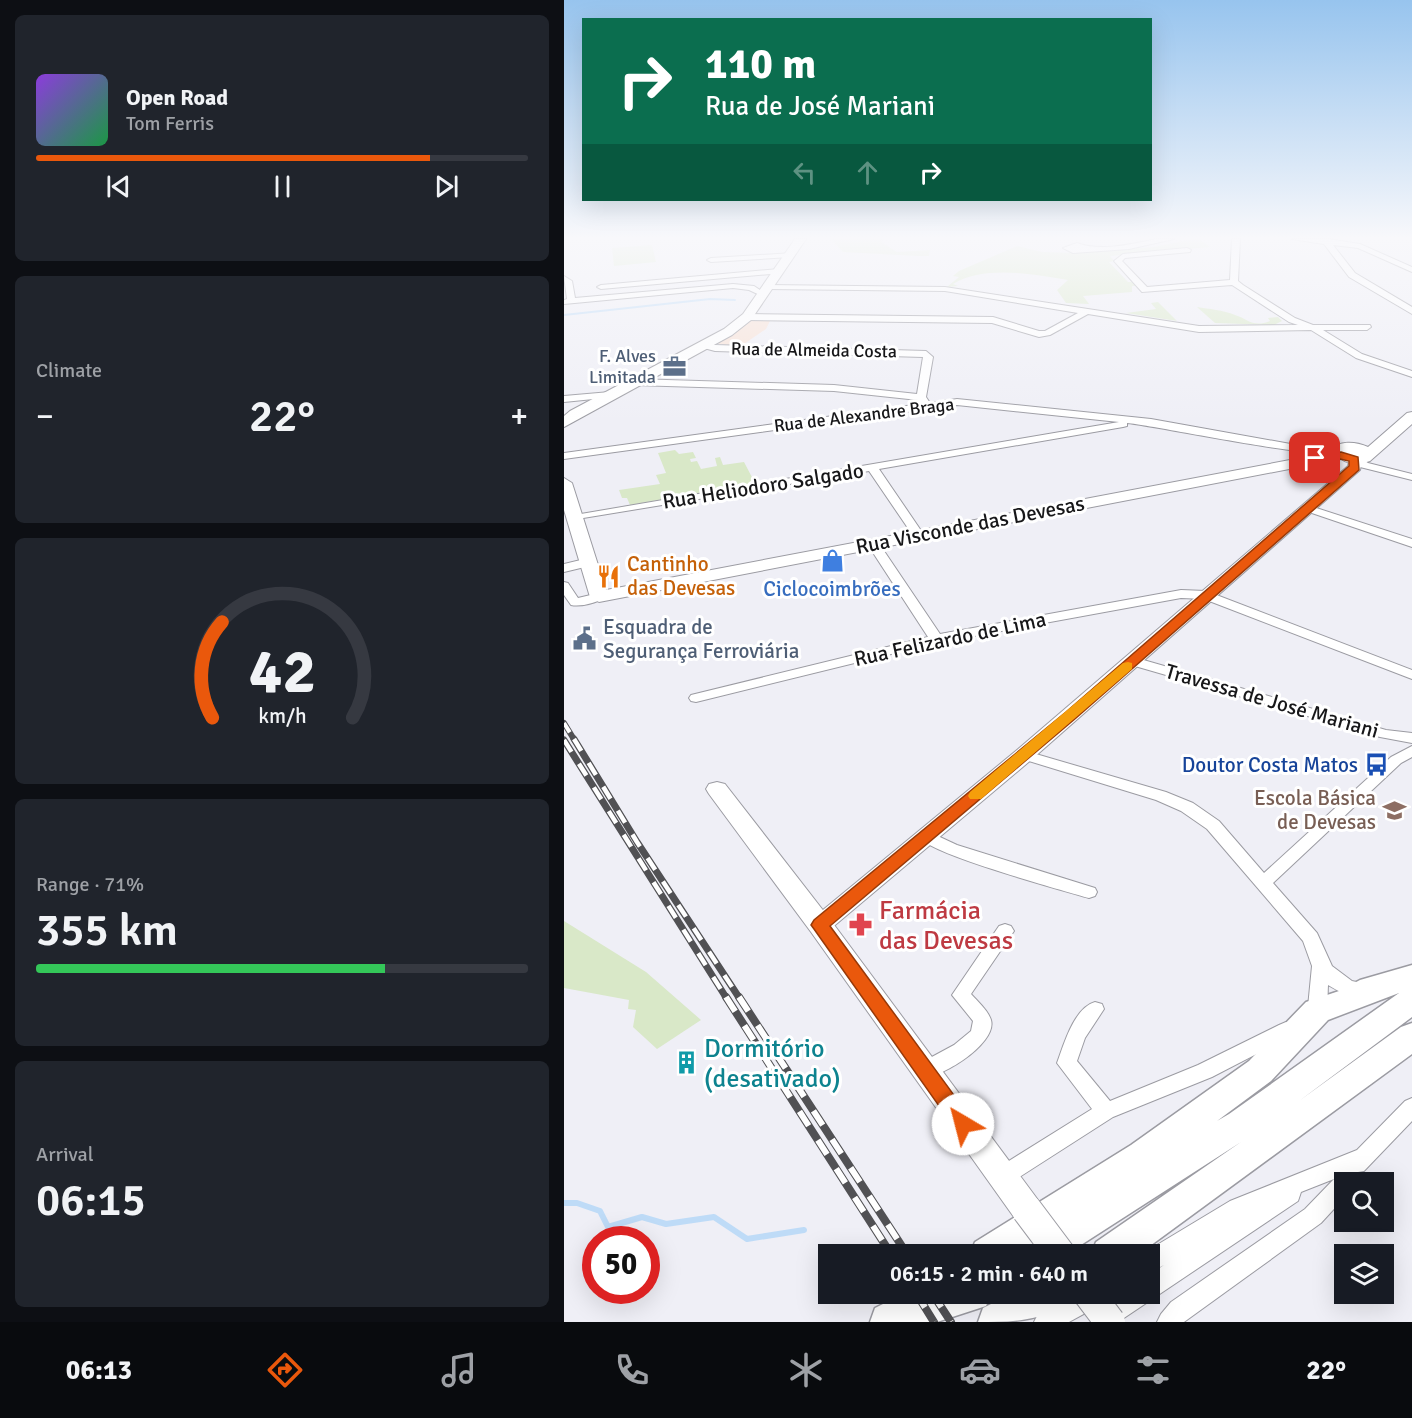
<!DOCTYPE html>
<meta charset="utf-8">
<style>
:root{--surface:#171b24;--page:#20242c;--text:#f1f3f6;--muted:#9ea1a6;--line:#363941;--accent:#ea580c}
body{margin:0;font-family:Signika,sans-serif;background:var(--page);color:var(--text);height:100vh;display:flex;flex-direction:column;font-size:22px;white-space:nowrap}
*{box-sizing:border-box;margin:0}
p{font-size:20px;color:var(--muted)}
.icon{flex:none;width:33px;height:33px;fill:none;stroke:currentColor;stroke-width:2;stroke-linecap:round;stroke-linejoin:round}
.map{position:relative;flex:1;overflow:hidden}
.details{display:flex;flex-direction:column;gap:15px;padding:15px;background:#0d0f14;width:564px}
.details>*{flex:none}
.banner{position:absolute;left:18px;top:18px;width:570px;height:183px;border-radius:0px;box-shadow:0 6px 24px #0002;background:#0b6e4f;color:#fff;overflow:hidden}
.tools{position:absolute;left:770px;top:1172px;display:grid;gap:12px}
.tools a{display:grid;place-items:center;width:60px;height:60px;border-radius:0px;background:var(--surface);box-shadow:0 6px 24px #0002;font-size:30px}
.speed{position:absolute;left:18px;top:1226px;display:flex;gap:12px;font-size:30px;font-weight:700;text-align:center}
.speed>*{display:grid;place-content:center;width:78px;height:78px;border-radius:50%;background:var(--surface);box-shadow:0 6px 24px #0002;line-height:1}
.speed .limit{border:9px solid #d22;background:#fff;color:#111}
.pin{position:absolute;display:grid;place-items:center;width:51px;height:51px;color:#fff;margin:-26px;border-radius:12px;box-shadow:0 3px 9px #0006}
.me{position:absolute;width:66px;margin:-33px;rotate:323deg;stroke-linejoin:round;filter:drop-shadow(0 0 4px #0008)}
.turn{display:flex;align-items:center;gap:21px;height:126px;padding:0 24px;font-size:27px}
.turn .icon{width:78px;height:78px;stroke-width:2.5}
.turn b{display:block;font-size:42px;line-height:51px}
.lanes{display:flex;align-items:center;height:57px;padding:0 24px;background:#0003;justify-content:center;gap:30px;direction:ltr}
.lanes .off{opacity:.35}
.big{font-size:45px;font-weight:600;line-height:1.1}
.details .card{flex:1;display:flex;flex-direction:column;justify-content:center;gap:9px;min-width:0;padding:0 21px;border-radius:9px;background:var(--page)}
.details .dial{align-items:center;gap:0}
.dial svg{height:156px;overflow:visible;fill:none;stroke:var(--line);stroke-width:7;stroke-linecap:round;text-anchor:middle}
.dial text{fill:var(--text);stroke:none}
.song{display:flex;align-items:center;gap:18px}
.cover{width:72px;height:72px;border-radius:9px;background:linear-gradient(135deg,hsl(270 70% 55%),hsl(140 70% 35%))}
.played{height:6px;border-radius:3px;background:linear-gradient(90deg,var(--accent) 80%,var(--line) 80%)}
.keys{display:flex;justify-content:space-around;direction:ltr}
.heat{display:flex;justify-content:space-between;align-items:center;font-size:33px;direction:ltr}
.charge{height:9px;border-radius:4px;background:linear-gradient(90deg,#34c759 71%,var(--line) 0)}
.trip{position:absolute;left:254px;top:1244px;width:342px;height:60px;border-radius:0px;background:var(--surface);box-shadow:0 6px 24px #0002;font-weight:600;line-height:60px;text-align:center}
.tab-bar{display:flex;height:96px;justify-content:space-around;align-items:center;background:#090b0e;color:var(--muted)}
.tab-bar .icon{width:42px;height:42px}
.tab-bar .selected{color:var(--accent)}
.tab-bar b{font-size:27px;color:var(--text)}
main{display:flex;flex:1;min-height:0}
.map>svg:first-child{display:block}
.medical{fill:#f8e1d5}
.green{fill:#d9e8c8}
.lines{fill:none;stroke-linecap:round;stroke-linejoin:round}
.stream-far1{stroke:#bedbf7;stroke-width:2}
.stream{stroke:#bedbf7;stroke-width:6}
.minor-casing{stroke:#9b9ba2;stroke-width:2}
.tertiary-casing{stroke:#9b9ba2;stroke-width:2}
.secondary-casing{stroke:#9b9ba2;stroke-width:2}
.primary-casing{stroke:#9b9ba2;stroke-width:3}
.minor{fill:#fff;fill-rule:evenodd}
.tertiary{fill:#fff;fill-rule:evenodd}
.secondary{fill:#fff;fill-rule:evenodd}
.primary{fill:#fff;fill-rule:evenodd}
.rail-far2-casing{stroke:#515154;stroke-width:6}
.rail-far1-casing{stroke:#515154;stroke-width:7}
.rail-casing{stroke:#515154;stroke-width:8}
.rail-far2{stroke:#fff;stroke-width:4;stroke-dasharray:11;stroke-linecap:butt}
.rail-far1{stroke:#fff;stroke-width:4.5;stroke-dasharray:14;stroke-linecap:butt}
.rail{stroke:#fff;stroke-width:6;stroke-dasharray:17;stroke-linecap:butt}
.secondary-bridge-casing{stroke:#9b9ba2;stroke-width:32;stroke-linecap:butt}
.secondary-bridge{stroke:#fff;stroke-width:30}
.route{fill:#ea580c;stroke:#983908;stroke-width:1.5}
.slow{fill:#f59e0b}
.labels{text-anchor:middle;stroke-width:6;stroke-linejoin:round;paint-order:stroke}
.far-street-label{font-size:18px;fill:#171719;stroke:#fff}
.far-service-label{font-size:18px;fill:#4e5e75;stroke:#fff;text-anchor:end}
.street-label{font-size:21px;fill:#171719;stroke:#fff}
.food-label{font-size:21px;fill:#c56008;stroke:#fff;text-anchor:start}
.shop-label{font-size:21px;fill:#366cbe;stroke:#fff}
.service-label{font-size:21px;fill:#4e5e75;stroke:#fff;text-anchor:start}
.transit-label{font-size:21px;fill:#164399;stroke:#fff;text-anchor:end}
.education-label{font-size:21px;fill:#785e54;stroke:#fff;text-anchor:end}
.near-health-label{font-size:26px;fill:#be3a42;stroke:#fff;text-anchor:start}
.near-culture-label{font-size:26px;fill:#0d838f;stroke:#fff;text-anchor:start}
</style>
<main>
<section class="details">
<div class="card">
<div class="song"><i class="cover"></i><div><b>Open Road</b><p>Tom Ferris</p></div></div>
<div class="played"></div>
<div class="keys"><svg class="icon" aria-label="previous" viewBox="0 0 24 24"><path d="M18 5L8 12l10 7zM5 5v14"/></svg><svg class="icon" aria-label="pause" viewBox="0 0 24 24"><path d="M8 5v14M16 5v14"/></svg><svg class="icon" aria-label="next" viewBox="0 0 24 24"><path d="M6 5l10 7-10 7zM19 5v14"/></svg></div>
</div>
<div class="card"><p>Climate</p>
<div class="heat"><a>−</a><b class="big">22°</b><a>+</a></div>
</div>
<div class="card dial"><svg viewBox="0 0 100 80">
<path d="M14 69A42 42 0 1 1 86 69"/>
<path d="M14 69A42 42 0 0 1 19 20" stroke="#ea580c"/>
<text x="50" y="56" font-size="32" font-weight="700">42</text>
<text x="50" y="72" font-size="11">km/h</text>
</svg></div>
<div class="card"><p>Range · 71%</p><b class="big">355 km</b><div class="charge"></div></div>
<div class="card"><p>Arrival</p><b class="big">06:15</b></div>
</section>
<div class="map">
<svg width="848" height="1322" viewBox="0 0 848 1322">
<rect width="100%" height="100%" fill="#efeff6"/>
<!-- medical -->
<path class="medical" d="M207,319l-5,10 -25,17 -23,-2 33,-24z"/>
<!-- green -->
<g class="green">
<path d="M267,239h54l-4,3 16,10 33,-2 -1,6h-10l-76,-4z"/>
<path d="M628,239h7l11,8 -100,9 4,5 -5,1 19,20h6l4,4h-6v6l-49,4 6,8 -23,-1 -9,-13 11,-10c-34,-6 -84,-15 -115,4l5,2 -11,1 12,-10 -6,-1 6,-5 58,-25 25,6 33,1 79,-6z"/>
<path d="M88,245l4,17 -42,4 -2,-18z"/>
<path d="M594,302l19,19 -51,-8 30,-4 -5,-6z"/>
<path d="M633,307c12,2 26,3 38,8 13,4 18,13 35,6l-2,-3 10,-1 4,4 -8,4 -59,-2z"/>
<path d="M111,450l4,4 14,-2 3,6 -6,1 1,3 6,-1 4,8 16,-3 -2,-8 5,-1 3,8 21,-3 11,21 -125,22 -3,-7h-5l-3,-8 41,-6 -4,-9 10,-2 -8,-20z"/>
<path d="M0,921l82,51 55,48 -44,29 -24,-22 3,-17 -8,-1 1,-9 -65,-12z"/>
</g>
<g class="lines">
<!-- stream-far1 -->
<path class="stream-far1" d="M0,315l146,-16 25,1"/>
<!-- stream -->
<path class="stream" d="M0,1203h13l23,8 8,16 34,-10 24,7 48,-7 33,22 57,-9"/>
<defs>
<g id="minor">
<path d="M593,239h17l-45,10 -56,4 -10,-5 14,-5c24,9 55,1 80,-4z"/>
<path d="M668,239h8l-2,42 5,4 52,33 18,7h57l1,2 -4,3h-44l39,24 50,17v6l-56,-19 -45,-28 -112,2 -111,-18 -38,21 -11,2 -47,-14 -245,-3 -4,-3 4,-3 246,3 46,14h6l33,-18 -133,-22 -178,-2 -4,-2 4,-2 178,2 254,39 99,-1 -9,-3 -57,-37 -90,7 -28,-31 9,-7 64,-6 4,2 -1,2 -65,6 -3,3 25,26 83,-7z"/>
<path d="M728,239h36l32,5 52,23v5l-54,-24 -25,-3 22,28 57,34v7l-63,-37 -25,-33z"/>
<path d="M229,253l1,2 -4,2 -79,5 -4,-2 4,-2z"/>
<path d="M215,269h3v4l-181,16 -4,-2 4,-2z"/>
<path d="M0,276l8,5 3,17 158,-14 21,2 12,8 -4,2 -13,-6 -16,-2 -169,16v-4l3,-1z"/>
<path d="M139,342l12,3 211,6 7,6 -7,40 4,6 27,-4 194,20 156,28 32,1 5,3c-15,12 -185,-25 -217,-28v3l-4,1 -244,42 45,66 -6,4 -4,-2 -45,-66 -298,49v-4l4,-1 544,-93 -162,-17 -393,54v-6l357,-49 -3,-4 -84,-9 -200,-6 -5,-3 5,-3 200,6 83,9 6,-37 -208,-6 -15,-4v-4z"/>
<path d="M46,392l5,3 -2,2 -49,5v-6z"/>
<path d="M795,457l9,6 44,11v6l-52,-13 -6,-7z"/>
<path d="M743,505l105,34v8l-109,-37v-4z"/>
<path d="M310,541l4,1 62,92 241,-44 25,1 206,79v9l-208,-80 -23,-1 -245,45 -240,59 -5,-1 -2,-3 2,-3 237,-58 -60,-92z"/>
<path d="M25,558l4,1 2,3 -2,3 -29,7v-8z"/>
<path d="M0,582l4,1 10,15 21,-5 6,4c-7,6 -25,10 -34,8l-7,-10z"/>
<path d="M569,657l253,73 26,3v10l-32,-6 -252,-73 -2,-3 2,-3z"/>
<path d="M848,746v11l-11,6 -128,120 44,50 15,33 20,15 18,4 3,5 -3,5c-14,5 -29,-2 -42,-10 -1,15 2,31 -15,37l-7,-3 -2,-5 4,-7 4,-41 -9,-25 -96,-112 -26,-18 -25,-11 -137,-42 -2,-3 2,-3h10l137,40 27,11 26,18 45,52 127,-116z"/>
<path d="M363,831l30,14 138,43 2,4 -2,4 -6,2c-27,-8 -160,-44 -170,-61l2,-4z"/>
<path d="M441,924l6,2 3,5 -43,63c7,8 17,16 20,26 7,24 -56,63 -74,57l-3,-6 3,-6 37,-20 17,-14 2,-10 -21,-26 47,-69z"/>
<path d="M531,1002l7,2 2,5 -19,29 -8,23 33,40 88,-36 81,-40 7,-3 7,3 2,5 -2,5 -81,42 -99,40 -103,66 -7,3 -7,-3 -3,-7 3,-7 96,-60 -35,-46c7,-19 17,-55 38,-61z"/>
<path d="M848,1098v23l-48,50 -18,3 5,2 3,6h-10v16l-23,25 -137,99h-27l4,-8 10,-12 134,-93 29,-30 -33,13 -3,9 -180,121h-24l-1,-4 3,-8 25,-17h28v-18l15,-10 -15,8v-19h-7l88,-53 127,-51 48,-49z"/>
<path d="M513,1293h27l1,3 -3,8 -33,18h-35l4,-8z"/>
</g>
<path id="tertiary" d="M791,456l7,4 -2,10 -329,290 -203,171 -8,3 -8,-3 -4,-6 4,-6 205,-169 331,-284 2,-9z"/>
<g id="secondary">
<path d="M231,239h11l-55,81 -19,15 -168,92v-11l6,-5 154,-82 19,-15z"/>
<path d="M848,412v12l-42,37c-9,3 -20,4 -29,-2l-742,143 -9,-5 -26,-87v-32l8,5 34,107 726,-138c5,-13 25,-10 36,-5l39,-34z"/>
<path d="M153,782l8,2 104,134 209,282 4,10 -4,10 -11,4 -11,-4 -205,-288 -102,-138 -3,-5 3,-5z"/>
</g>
<g id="primary">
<path d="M848,965v52l-113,84 102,-74 11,-4v31l-273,200h-48l5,-12 145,-100 -174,112h-97l5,-12 156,-97 118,-84 57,-59 33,-11 21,-11zM835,993l-170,121 -12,7 54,-40 57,-61z"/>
<path d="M341,1293h87l-6,13 -49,16h-67l5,-14z"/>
<path d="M449,1293h57c-15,29 -59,29 -92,29l5,-14z"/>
</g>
</defs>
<!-- minor casing -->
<use href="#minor" class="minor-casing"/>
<!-- tertiary casing -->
<use href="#tertiary" class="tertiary-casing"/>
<!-- secondary casing -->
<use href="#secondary" class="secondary-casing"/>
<!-- primary casing -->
<use href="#primary" class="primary-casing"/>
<!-- minor -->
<use href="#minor" class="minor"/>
<!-- tertiary -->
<use href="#tertiary" class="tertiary"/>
<!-- secondary -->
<use href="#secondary" class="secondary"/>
<!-- primary -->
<use href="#primary" class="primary"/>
<defs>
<path id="rail-far2" d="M0,723l11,18"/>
<g id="rail-far1">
<path d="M10,739l63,103 103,157"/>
<path d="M0,740l163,259"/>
</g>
<g id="rail">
<path d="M162,997l165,257"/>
<path d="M175,997l168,257"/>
<path d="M352,1293l18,29"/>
<path d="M368,1293l19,29"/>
</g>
</defs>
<!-- rail-far2 casing -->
<use href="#rail-far2" class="rail-far2-casing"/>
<!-- rail-far1 casing -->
<use href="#rail-far1" class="rail-far1-casing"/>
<!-- rail casing -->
<use href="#rail" class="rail-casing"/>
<!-- rail-far2 -->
<use href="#rail-far2" class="rail-far2"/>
<!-- rail-far1 -->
<use href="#rail-far1" class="rail-far1"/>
<!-- rail -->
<use href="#rail" class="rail"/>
<defs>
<g id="secondary-bridge">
<path d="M463,1210l33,44"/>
<path d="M524,1293l22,29"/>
</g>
</defs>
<!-- secondary-bridge casing -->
<use href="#secondary-bridge" class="secondary-bridge-casing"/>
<!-- secondary-bridge -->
<use href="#secondary-bridge" class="secondary-bridge"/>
</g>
<!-- sky -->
<linearGradient id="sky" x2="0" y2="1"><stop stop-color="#97c4ee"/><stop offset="0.56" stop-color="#f8f8fb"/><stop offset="1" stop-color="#f8f8fb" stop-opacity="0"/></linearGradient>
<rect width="848" height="424" fill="url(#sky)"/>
<!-- route -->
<path class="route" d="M777,452l17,5 1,13 -283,248 -246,208 140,191 3,7 -3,6 -7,3 -7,-3 -142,-201 -3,-4 3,-5 252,-208 283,-246v-5l-9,-2 -25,2h-4v-5z"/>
<!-- slow -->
<path class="slow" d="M564,662l4,1v6l-151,130h-11l-2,-3 2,-4 153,-129z"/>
<!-- icons -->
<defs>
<symbol id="office-bare" viewBox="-9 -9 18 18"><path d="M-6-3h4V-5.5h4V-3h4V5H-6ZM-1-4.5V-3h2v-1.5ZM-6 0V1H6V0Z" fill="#5c6f8a" stroke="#fff" stroke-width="2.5" paint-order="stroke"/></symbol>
<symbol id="shop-bare" viewBox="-9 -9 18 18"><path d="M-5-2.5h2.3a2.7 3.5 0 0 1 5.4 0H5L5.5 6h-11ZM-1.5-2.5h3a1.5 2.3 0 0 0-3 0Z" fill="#3f7fe0" stroke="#fff" stroke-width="2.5" paint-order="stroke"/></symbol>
<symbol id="restaurant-bare" viewBox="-9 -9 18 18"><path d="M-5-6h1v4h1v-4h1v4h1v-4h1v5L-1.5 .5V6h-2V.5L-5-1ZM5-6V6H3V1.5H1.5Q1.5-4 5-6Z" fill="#e8710a" stroke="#fff" stroke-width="2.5" paint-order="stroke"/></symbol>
<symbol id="civic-bare" viewBox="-9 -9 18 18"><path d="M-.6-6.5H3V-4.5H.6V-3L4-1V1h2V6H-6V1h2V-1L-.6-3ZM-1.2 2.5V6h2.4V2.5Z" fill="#5c6f8a" stroke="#fff" stroke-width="2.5" paint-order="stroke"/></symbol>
<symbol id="bus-bare" viewBox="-9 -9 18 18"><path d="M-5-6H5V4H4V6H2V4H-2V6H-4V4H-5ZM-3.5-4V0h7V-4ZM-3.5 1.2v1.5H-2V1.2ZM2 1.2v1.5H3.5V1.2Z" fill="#1a4fb4" stroke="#fff" stroke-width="2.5" paint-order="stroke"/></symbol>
<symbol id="school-bare" viewBox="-9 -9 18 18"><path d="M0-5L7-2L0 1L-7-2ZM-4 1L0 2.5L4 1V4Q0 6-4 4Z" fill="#8d6e63" stroke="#fff" stroke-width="2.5" paint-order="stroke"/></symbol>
<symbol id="pharmacy-bare" viewBox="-9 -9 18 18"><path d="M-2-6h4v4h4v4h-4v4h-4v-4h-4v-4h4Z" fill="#e0444e" stroke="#fff" stroke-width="2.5" paint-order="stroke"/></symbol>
<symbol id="building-bare" viewBox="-9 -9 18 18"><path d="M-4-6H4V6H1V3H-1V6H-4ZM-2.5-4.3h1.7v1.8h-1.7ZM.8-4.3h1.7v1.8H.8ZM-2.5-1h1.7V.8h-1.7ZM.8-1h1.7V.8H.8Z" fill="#0f9aa8" stroke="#fff" stroke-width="2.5" paint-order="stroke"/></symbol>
</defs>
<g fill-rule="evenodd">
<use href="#office-bare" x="94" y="350" width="33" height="33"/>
<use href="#shop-bare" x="252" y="544" width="33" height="33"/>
<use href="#restaurant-bare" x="28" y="560" width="33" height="33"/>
<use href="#civic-bare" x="4" y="622" width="33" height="33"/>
<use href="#bus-bare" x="796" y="748" width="33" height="33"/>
<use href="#school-bare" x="814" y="794" width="33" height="33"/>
<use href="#pharmacy-bare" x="280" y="908" width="33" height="33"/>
<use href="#building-bare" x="106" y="1046" width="33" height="33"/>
</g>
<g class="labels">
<!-- far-street labels -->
<g class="far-street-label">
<text transform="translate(250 350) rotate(1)" y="6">Rua de Almeida Costa</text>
<text transform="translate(300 415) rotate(-7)" y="6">Rua de Alexandre Braga</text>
</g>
<!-- far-service labels -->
<g class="far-service-label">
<text x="92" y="362">F. Alves<tspan x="92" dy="21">Limitada</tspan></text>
</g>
<!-- street labels -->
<g class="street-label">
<text transform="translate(199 486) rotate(-9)" y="7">Rua Heliodoro Salgado</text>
<text transform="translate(406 525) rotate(-11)" y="7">Rua Visconde das Devesas</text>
<text transform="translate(386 639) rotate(-12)" y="7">Rua Felizardo de Lima</text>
<text transform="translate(708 701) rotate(16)" y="7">Travessa de José Mariani</text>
</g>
<!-- food labels -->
<g class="food-label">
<text x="63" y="571">Cantinho<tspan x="63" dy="24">das Devesas</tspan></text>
</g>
<!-- shop labels -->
<g class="shop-label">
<text x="268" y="596">Ciclocoimbrões</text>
</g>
<!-- service labels -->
<g class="service-label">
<text x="39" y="634">Esquadra de<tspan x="39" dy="24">Segurança Ferroviária</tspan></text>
</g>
<!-- transit labels -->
<g class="transit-label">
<text x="794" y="772">Doutor Costa Matos</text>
</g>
<!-- education labels -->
<g class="education-label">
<text x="812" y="805">Escola Básica<tspan x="812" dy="24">de Devesas</tspan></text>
</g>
<!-- near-health labels -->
<g class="near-health-label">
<text x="315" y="919">Farmácia<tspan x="315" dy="30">das Devesas</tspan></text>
</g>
<!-- near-culture labels -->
<g class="near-culture-label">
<text x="140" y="1057">Dormitório<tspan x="140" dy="30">(desativado)</tspan></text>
</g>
</g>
</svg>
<div class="tools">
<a><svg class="icon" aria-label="search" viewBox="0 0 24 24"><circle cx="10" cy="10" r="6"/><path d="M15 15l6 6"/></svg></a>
<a><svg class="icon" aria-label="layers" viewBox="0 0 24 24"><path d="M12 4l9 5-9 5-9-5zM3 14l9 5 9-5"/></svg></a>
</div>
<div class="speed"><div class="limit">50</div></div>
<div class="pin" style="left:751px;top:458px;background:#d93025"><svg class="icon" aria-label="arrive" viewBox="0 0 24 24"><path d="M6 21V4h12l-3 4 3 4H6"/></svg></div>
<svg class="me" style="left:399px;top:1124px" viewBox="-20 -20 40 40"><circle r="19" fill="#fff"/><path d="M0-13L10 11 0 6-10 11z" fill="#ea580c"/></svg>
<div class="trip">06:15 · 2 min · 640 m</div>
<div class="banner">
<div class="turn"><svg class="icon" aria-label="right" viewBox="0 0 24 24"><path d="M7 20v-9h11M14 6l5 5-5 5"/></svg><div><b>110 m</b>Rua de José Mariani</div></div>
<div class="lanes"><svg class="icon off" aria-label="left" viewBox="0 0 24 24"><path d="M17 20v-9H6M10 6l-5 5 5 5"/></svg><svg class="icon off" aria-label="ahead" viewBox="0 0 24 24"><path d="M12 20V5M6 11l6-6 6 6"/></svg><svg class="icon" aria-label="right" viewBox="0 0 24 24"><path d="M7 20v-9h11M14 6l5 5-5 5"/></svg></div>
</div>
</div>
</main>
<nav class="tab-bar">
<b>06:13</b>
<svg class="icon selected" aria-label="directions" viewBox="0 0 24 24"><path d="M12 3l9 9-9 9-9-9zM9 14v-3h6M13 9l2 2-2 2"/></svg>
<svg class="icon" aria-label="music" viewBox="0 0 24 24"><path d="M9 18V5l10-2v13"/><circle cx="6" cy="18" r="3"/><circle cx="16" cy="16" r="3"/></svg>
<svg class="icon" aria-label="phone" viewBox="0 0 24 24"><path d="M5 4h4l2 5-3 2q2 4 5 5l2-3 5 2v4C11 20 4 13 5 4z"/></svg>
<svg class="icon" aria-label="climate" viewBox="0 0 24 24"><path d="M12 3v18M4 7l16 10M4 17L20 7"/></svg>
<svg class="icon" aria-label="car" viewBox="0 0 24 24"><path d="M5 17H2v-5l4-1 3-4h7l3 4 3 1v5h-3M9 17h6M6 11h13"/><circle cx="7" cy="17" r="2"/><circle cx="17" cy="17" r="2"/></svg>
<svg class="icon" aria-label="filters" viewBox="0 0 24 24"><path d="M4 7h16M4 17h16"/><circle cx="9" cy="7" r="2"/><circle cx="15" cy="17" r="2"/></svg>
<b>22°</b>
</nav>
